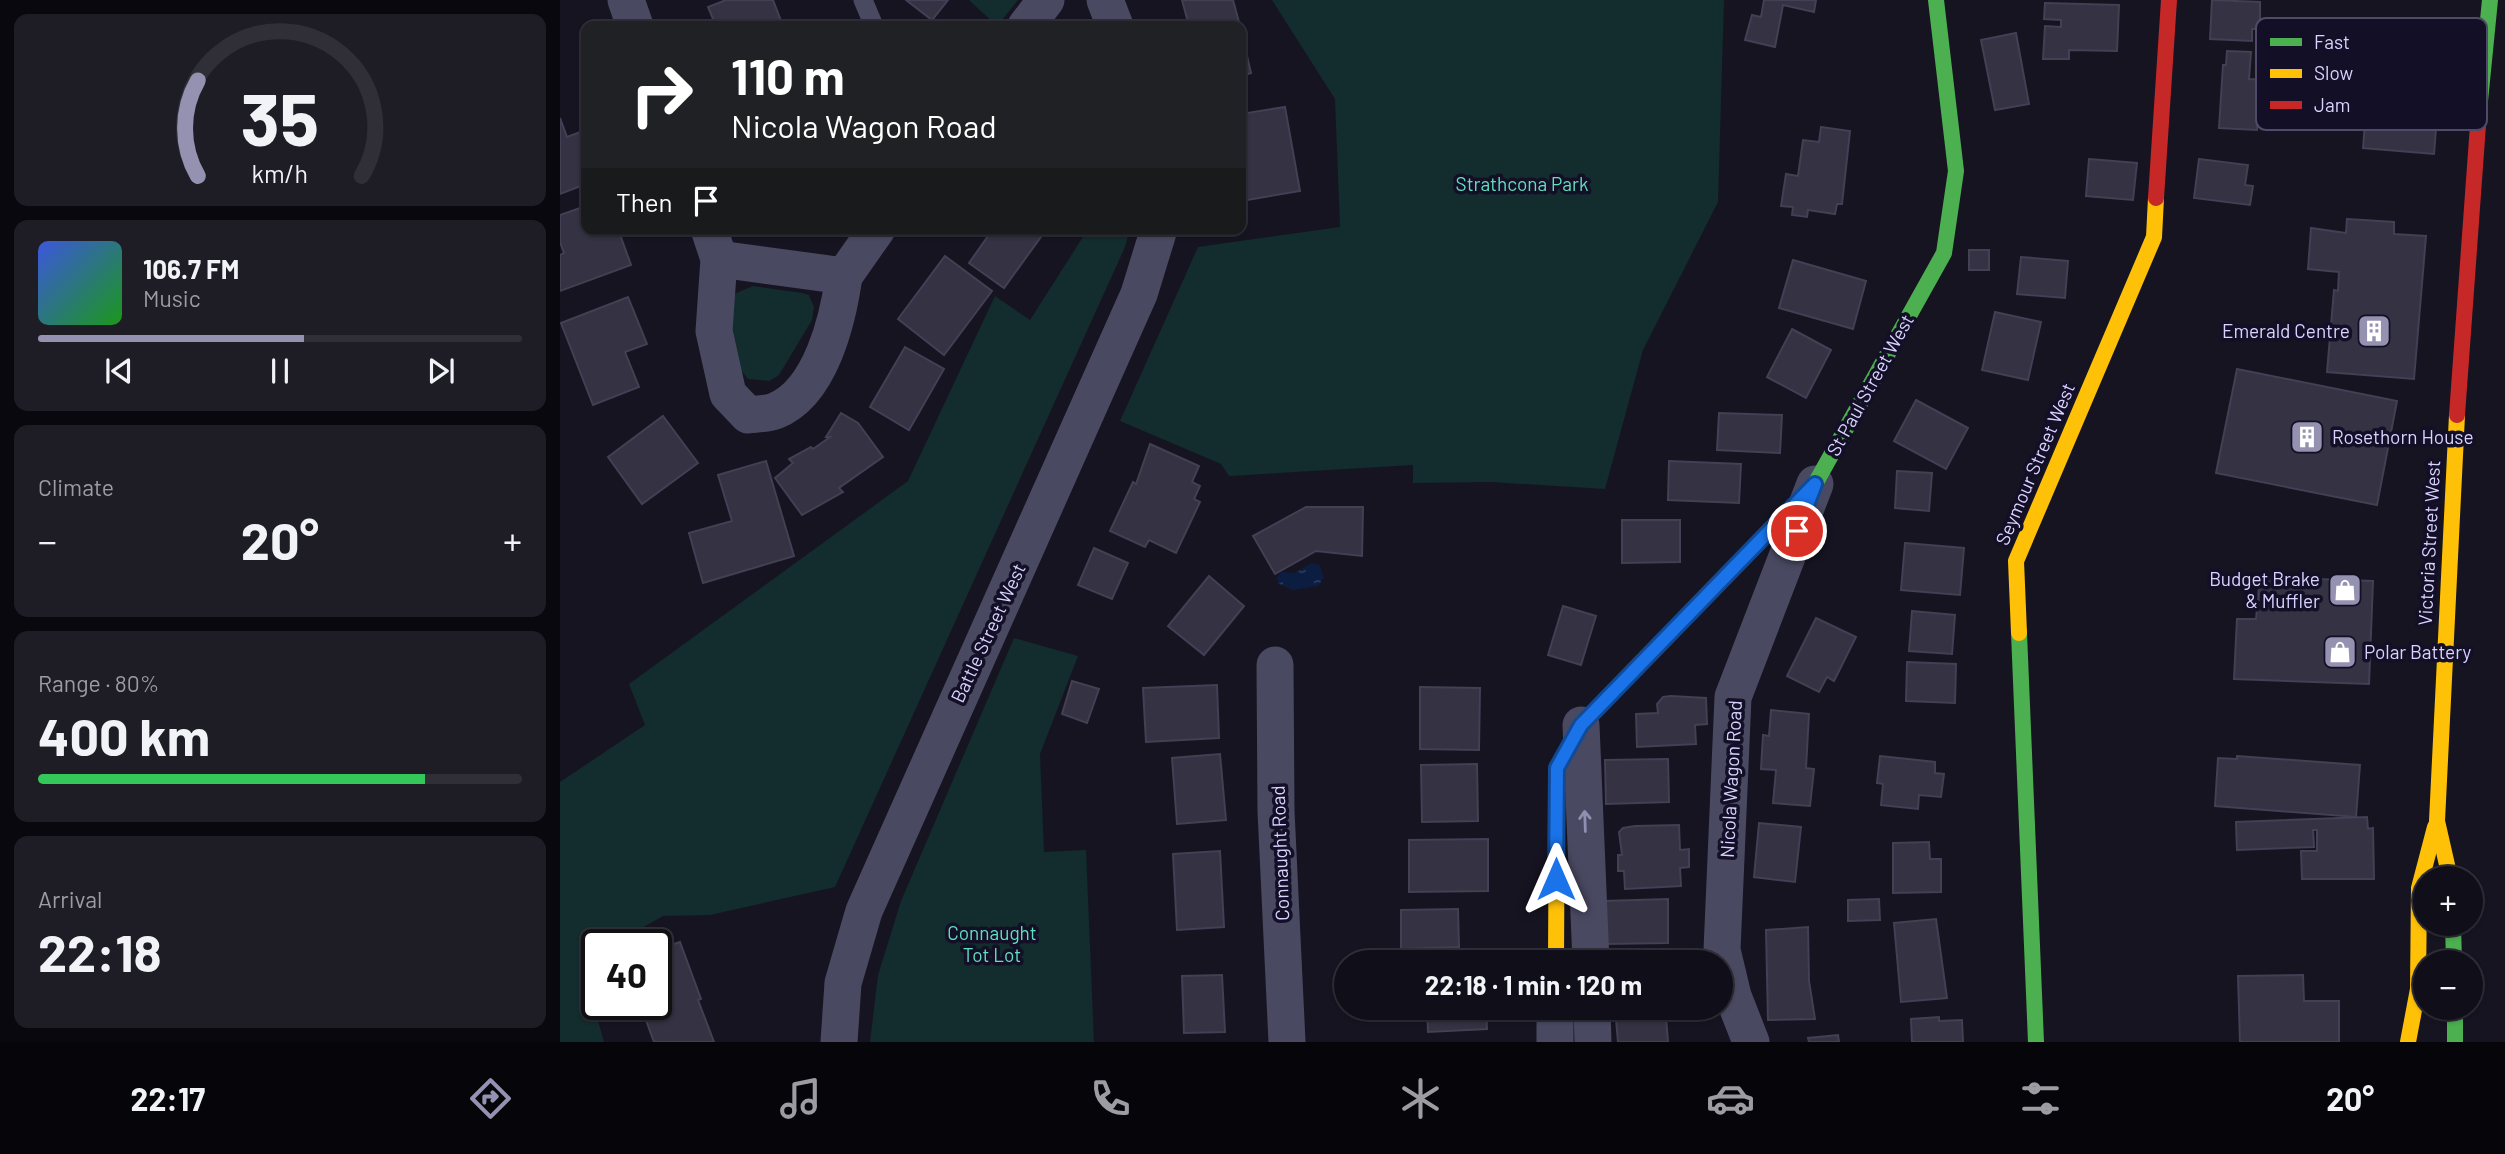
<!DOCTYPE html>
<meta charset="utf-8">
<style>
:root{--surface:#100f19;--page:#1e1d26;--text:#f1f3f6;--muted:#9c9ca2;--line:#302f38;--accent:#9591b1}
body{margin:0;font-family:Barlow,sans-serif;background:var(--page);color:var(--text);height:100vh;display:flex;flex-direction:column;font-size:26px;white-space:nowrap}
*{box-sizing:border-box;margin:0}
p{font-size:23px;color:var(--muted)}
.icon{flex:none;width:38px;height:38px;fill:none;stroke:currentColor;stroke-width:2;stroke-linecap:round;stroke-linejoin:round}
.map{position:relative;flex:1;overflow:hidden}
.side{display:flex;flex-direction:column;gap:14px;padding:14px;background:#09080e;width:560px}
.side>*{flex:none}
.hud{position:absolute;left:21px;top:21px;width:665px;height:214px;border-radius:14px;box-shadow:0 2px 5px #0004,0 0 0 2px var(--line);background:#202124;color:#fff;overflow:hidden}
.tools{position:absolute;left:1853px;top:866px;display:grid;gap:14px}
.tools a{display:grid;place-items:center;width:70px;height:70px;border-radius:50%;background:var(--surface);box-shadow:0 2px 5px #0004,0 0 0 2px var(--line);font-size:35px}
.speed{position:absolute;left:21px;top:929px;display:flex;gap:14px;font-size:35px;font-weight:700;text-align:center}
.speed>*{display:grid;place-content:center;width:91px;height:91px;border-radius:50%;background:var(--surface);box-shadow:0 2px 5px #0004,0 0 0 2px var(--line);line-height:1}
.speed .limit{border:4px solid #111;border-radius:10px;background:#fff;color:#111}
.pin{position:absolute;display:grid;place-items:center;width:60px;height:60px;color:#fff;margin:-30px;border:4px solid #fff;border-radius:50%;box-shadow:0 2px 7px #0007}
.me{position:absolute;width:77px;margin:-38px;rotate:0deg;stroke-linejoin:round;filter:drop-shadow(0 0 5px #0008)}
.turn{display:flex;align-items:center;gap:24px;height:147px;padding:0 35px;font-size:32px}
.turn .icon{width:91px;height:91px;stroke-width:2.5}
.turn b{display:block;font-size:49px;line-height:60px}
.then{display:flex;align-items:center;height:66px;padding:0 35px;background:#0003;gap:14px;font-size:26px}
.big{font-size:52px;font-weight:700;line-height:1.1}
.side .widget{flex:1;display:flex;flex-direction:column;justify-content:center;gap:10px;min-width:0;padding:0 24px;border-radius:14px;background:var(--page)}
.side .dial{align-items:center;gap:0}
.dial svg{height:182px;overflow:visible;fill:none;stroke:var(--line);stroke-width:7;stroke-linecap:round;text-anchor:middle}
.dial text{fill:var(--text);stroke:none}
.song{display:flex;align-items:center;gap:21px}
.cover{width:84px;height:84px;border-radius:10px;background:linear-gradient(135deg,hsl(230 70% 55%),hsl(120 70% 35%))}
.played{height:7px;border-radius:4px;background:linear-gradient(90deg,var(--accent) 55%,var(--line) 55%)}
.keys{display:flex;justify-content:space-around;direction:ltr}
.heat{display:flex;justify-content:space-between;align-items:center;font-size:38px;direction:ltr}
.charge{height:10px;border-radius:5px;background:linear-gradient(90deg,#34c759 80%,var(--line) 0)}
.trip{position:absolute;left:774px;top:950px;width:399px;height:70px;border-radius:35px;background:var(--surface);box-shadow:0 2px 5px #0004,0 0 0 2px var(--line);font-weight:700;line-height:70px;text-align:center}
.dock{display:flex;height:112px;justify-content:space-around;align-items:center;background:#06060a;color:var(--muted)}
.dock .icon{width:49px;height:49px}
.dock .selected{color:var(--accent)}
.dock b{font-size:32px;color:var(--text)}
main{display:flex;flex:1;min-height:0}
.map>svg:first-child{display:block}
.green{fill:#132c2d}
.water{fill:url(#water-ripples)}
.building{fill:#343243;stroke:#433f54;stroke-width:2}
.lines{fill:none;stroke-linecap:round;stroke-linejoin:round}
.lane{stroke:#4a4962;stroke-width:19}
.street{stroke:#4a4962;stroke-width:37}
.fast{stroke:#4caf50;stroke-width:16}
.slow{stroke:#ffc107;stroke-width:16}
.jam{stroke:#c62828;stroke-width:16}
.oneway{stroke:#928eb0}
.route-casing{stroke:#114b97;stroke-width:18}
.route{stroke:#1a73e8;stroke-width:12}
.labels{text-anchor:middle;stroke-width:7;stroke-linejoin:round;paint-order:stroke}
.park-label{font-size:19px;fill:#5fe0c0;stroke:#130f26}
.poi-label{font-size:19px;fill:#d9d4ff;stroke:#130f26;text-anchor:end}
.street-label{font-size:19px;fill:#d9d4ff;stroke:#130f26}
.key{fill:#130f26;stroke:#4e4a67;stroke-width:2}
.key-label{font-size:19px;fill:#d9d4ff}
</style>
<main>
<section class="side">
<div class="widget dial"><svg viewBox="0 0 100 80">
<path d="M14 69A42 42 0 1 1 86 69"/>
<path d="M14 69A42 42 0 0 1 14 27" stroke="#9591b1"/>
<text x="50" y="56" font-size="32" font-weight="700">35</text>
<text x="50" y="72" font-size="11">km/h</text>
</svg></div>
<div class="widget">
<div class="song"><i class="cover"></i><div><b>106.7 FM</b><p>Music</p></div></div>
<div class="played"></div>
<div class="keys"><svg class="icon" aria-label="previous" viewBox="0 0 24 24"><path d="M18 5L8 12l10 7zM5 5v14"/></svg><svg class="icon" aria-label="pause" viewBox="0 0 24 24"><path d="M8 5v14M16 5v14"/></svg><svg class="icon" aria-label="next" viewBox="0 0 24 24"><path d="M6 5l10 7-10 7zM19 5v14"/></svg></div>
</div>
<div class="widget"><p>Climate</p>
<div class="heat"><a>−</a><b class="big">20°</b><a>+</a></div>
</div>
<div class="widget"><p>Range · 80%</p><b class="big">400 km</b><div class="charge"></div></div>
<div class="widget"><p>Arrival</p><b class="big">22:18</b></div>
</section>
<div class="map">
<svg width="1945" height="1042" viewBox="0 0 1945 1042">
<defs>
<pattern id="water-ripples" width="26" height="14" patternUnits="userSpaceOnUse" patternTransform="scale(1.75)"><rect width="26" height="14" fill="#0b1e41"/><path d="M2 4q2-2 4 0t4 0M15 11q2-2 4 0t4 0" fill="none" stroke="#2e3e5e"/></pattern>
</defs>
<rect width="100%" height="100%" fill="#161421"/>
<!-- green -->
<g class="green">
<path d="M409,0h49l-21,26z"/>
<path d="M712,0h452l-6,202 -75,148 -38,139 -114,-7 -78,1v-18l-184,11 -8,-12 -101,-43 78,-174 142,-20 -5,-128z"/>
<path d="M528,229h42l-5,18 -290,640 -125,28 -47,1 -51,29h-15v9l-15,9 22,79h-44v-260l85,-57 -16,-41 279,-203 87,-185 35,24z"/>
<path d="M193,286l49,7 7,2 5,12 -2,13 -33,55 -10,6 -21,-2 -7,-9 -18,-59 11,-17z"/>
<path d="M454,638l64,18 -38,98 4,98 42,-2 8,192h-224l8,-67 23,-74z"/>
</g>
<!-- water -->
<path class="water" d="M752,563l7,2 5,12 -6,9 -26,4 -14,-7 -1,-6 5,-5 13,1z"/>
<!-- building -->
<g class="building">
<path d="M166,0h47l10,26h-67l-8,-19z"/>
<path d="M346,0h42l-16,20z"/>
<path d="M622,0h51l7,26h-51z"/>
<path d="M1204,0h52l-2,12 -31,-7 -8,42 -30,-7 7,-25 9,2z"/>
<path d="M1652,0l48,2v27h-8v12l-42,-2z"/>
<path d="M1485,3l74,2 -2,46 -48,-1v9h-26l2,-33 16,1v-7l-17,-1z"/>
<path d="M681,30l10,43 -10,3z"/>
<path d="M1456,33l13,71 -34,6 -14,-70z"/>
<path d="M1667,51l24,1 -2,27 17,1 -3,33h-5l-1,17 -38,-2 4,-63h3z"/>
<path d="M1796,57l31,2 -1,27 53,4 -5,64 -71,-6 3,-38 5,1 1,-24 -18,-1z"/>
<path d="M725,107l15,84 -59,10v-87z"/>
<path d="M0,118l7,19 19,-7v54l-26,10z"/>
<path d="M1261,127l29,4 -8,73h-5l-2,10 -27,-4 -1,7 -15,-2 1,-8 -12,-1 5,-32 12,2 5,-36 16,2z"/>
<path d="M1529,159l48,4 -4,37 -47,-4z"/>
<path d="M1639,159l49,6 -3,20 8,1 -3,19 -56,-7z"/>
<path d="M26,206v23h32l13,36 -71,26v-36l4,-2 -4,-11v-27z"/>
<path d="M1787,219l47,3v12l32,2 -12,143 -87,-7 7,-82 4,1 1,-19 -31,-3 3,-41 35,5z"/>
<path d="M433,229l53,1 -42,58 -35,-25z"/>
<rect x="1409" y="250" width="20" height="20"/>
<path d="M385,256l47,35 -48,64 -46,-36z"/>
<path d="M1461,257l47,4 -3,37 -48,-4z"/>
<path d="M1233,260l73,21 -13,48 -74,-21z"/>
<path d="M68,297l19,47 -22,8 14,35 -46,18 -32,-82z"/>
<path d="M1435,312l46,10 -13,58 -46,-10z"/>
<path d="M1232,329l39,21 -25,48 -39,-21z"/>
<path d="M345,347l39,22 -35,61 -39,-23z"/>
<path d="M1677,369l160,32 -20,104 -161,-32z"/>
<path d="M1356,400l52,28 -22,41 -52,-28z"/>
<path d="M281,413l17,10 25,34 -44,31 4,4 -41,23 -27,-37 18,-15 -4,-4 22,-12 2,2 17,-12h-4z"/>
<path d="M1159,413l63,2 -2,38 -63,-3z"/>
<path d="M103,416l35,47 -56,41 -34,-47z"/>
<path d="M590,444l49,22 -7,16 8,4 -6,13 6,3 -24,51 -27,-13 -4,7 -35,-16 23,-49 3,2z"/>
<path d="M206,461l28,95 -91,27 -14,-50 43,-12 -14,-46z"/>
<path d="M1109,461l72,3 -2,39 -71,-3z"/>
<path d="M1337,471l35,2 -3,38 -34,-3z"/>
<path d="M746,507h57l-1,49 -46,-5 -41,23 -22,-38z"/>
<path d="M1062,520h58v42l-58,1z"/>
<path d="M1345,543l59,5 -4,47 -59,-5z"/>
<path d="M534,548l34,15 -16,36 -34,-14z"/>
<path d="M649,576l35,30 -40,49 -36,-29z"/>
<path d="M1700,577l113,4 -4,103 -135,-5 3,-60h19z"/>
<path d="M1003,606l33,10 -15,49 -33,-10z"/>
<path d="M1352,611l43,4 -3,39 -43,-3z"/>
<path d="M1256,618l40,19 -22,44 -7,-4 -8,15 -32,-16z"/>
<path d="M1347,662l49,2 -1,39 -49,-2z"/>
<path d="M512,681l27,8 -12,34 -25,-9z"/>
<path d="M657,685l2,53 -73,4 -3,-54z"/>
<path d="M860,687l60,1 -1,62 -59,-1z"/>
<path d="M1111,696l35,2 1,26 -12,1 1,19 -59,3 -1,-33 22,-1 -1,-9 6,-7z"/>
<path d="M1211,710l38,4 -3,54 8,1 -4,37 -37,-3 3,-33 -15,-1 2,-34 6,1z"/>
<path d="M660,754l6,66 -49,4 -5,-66z"/>
<path d="M1320,756l55,6v11l9,1 -3,23 -22,-2 -1,14 -37,-4 2,-21 -6,-1z"/>
<path d="M1677,756l123,9 -4,52 -141,-11 3,-48 19,1z"/>
<path d="M1108,759l1,43 -63,2 -1,-44z"/>
<path d="M917,764l1,57 -56,1 -1,-57z"/>
<path d="M1807,817l1,12 5,-1 1,51h-72l-1,-28h16v-21h-4l1,17 -77,3 -1,-28z"/>
<path d="M1199,823l42,4 -6,55 -41,-5z"/>
<path d="M1119,825l1,25 9,-1v18l-9,1 1,18 -56,3 -1,-18h-6v-16h4l-3,-23 4,-4 12,-2z"/>
<path d="M928,839v52l-79,1v-52z"/>
<path d="M1369,842l1,17h11v33l-48,1v-50z"/>
<path d="M660,851l4,76 -47,3 -4,-76z"/>
<path d="M1108,899v44l-63,1 -1,-43z"/>
<path d="M1319,899l1,21 -32,1v-21z"/>
<path d="M898,909l1,38 -58,2v-39z"/>
<path d="M1376,919l11,79 -46,4 -7,-79z"/>
<path d="M1248,927l1,54 6,38 -47,1 -2,-90z"/>
<path d="M120,942l21,57 -3,1 16,42h-60l-14,-38h16v-54z"/>
<path d="M662,975l3,57 -41,1 -2,-57z"/>
<path d="M1743,975l1,26h35v41h-99l-2,-66z"/>
<path d="M867,1008h59l1,21 -59,3z"/>
<path d="M1055,1008h61v8l-10,1 2,25h-50z"/>
<path d="M1379,1017v4l23,-1 1,22h-51l-1,-23z"/>
<path d="M1278,1035l1,7h-30l-1,-4z"/>
</g>
<g class="lines">
<!-- lane -->
<path class="lane" d="M303,0l11,26"/>
<!-- street -->
<g class="street">
<path d="M66,0l9,26"/>
<path d="M545,0l10,26"/>
<path d="M466,26l20,-26"/>
<path d="M149,229l10,30 -5,72 14,63 20,21c8,-1 20,-1 27,-4 46,-18 63,-92 69,-135"/>
<path d="M159,259l125,17 33,-47"/>
<path d="M715,665l1,146 11,231"/>
<path d="M1021,725l10,237"/>
<path d="M1032,1008l1,34"/>
<path d="M279,1042l4,-59 21,-72 275,-617 20,-65"/>
<path d="M995,1042v-34"/>
<path d="M1191,1042l-18,-46 -11,-46 11,-253 82,-213"/>
</g>
<!-- fast -->
<g class="fast">
<path d="M1919,111l11,-111"/>
<path d="M1230,510l25,-26 129,-231 12,-82 -20,-171"/>
<path d="M1459,633l17,409"/>
<path d="M1893,924l1,38"/>
<path d="M1895,1008v34"/>
</g>
<!-- slow -->
<g class="slow">
<path d="M1459,633l-3,-72 138,-324 2,-39"/>
<path d="M1890,878l-13,-57 20,-406"/>
<path d="M996,962l1,-194 24,-43 209,-215"/>
<path d="M1848,1042l10,-53 1,-101 16,-61"/>
</g>
<!-- jam -->
<g class="jam">
<path d="M1596,198l13,-198"/>
<path d="M1897,415l22,-304"/>
</g>
</g>
<!-- one-way arrows -->
<defs><path id="oneway-shaft" d="M-6 0H5M1.5-3L5.5 0L1.5 3" fill="none" stroke-width="1.6" stroke-linecap="round" stroke-linejoin="round" transform="scale(1.75)"/></defs>
<use class="oneway" href="#oneway-shaft" transform="translate(1025 821) rotate(-92)"/>
<g class="lines">
<defs>
<path id="route" d="M996,879l1,-111 24,-43 234,-241 -18,47"/>
</defs>
<!-- route casing -->
<use href="#route" class="route-casing"/>
<!-- route -->
<use href="#route" class="route"/>
</g>
<!-- icons -->
<defs>
<symbol id="building-square" viewBox="-11 -11 22 22"><rect x="-9" y="-9" width="18" height="18" rx="4" fill="#9591b1" stroke="#130f26"/><path d="M-4-6H4V6H1V3H-1V6H-4ZM-2.5-4.3h1.7v1.8h-1.7ZM.8-4.3h1.7v1.8H.8ZM-2.5-1h1.7V.8h-1.7ZM.8-1h1.7V.8H.8Z" fill="#fff"/></symbol>
<symbol id="shop-square" viewBox="-11 -11 22 22"><rect x="-9" y="-9" width="18" height="18" rx="4" fill="#9591b1" stroke="#130f26"/><path d="M-5-2.5h2.3a2.7 3.5 0 0 1 5.4 0H5L5.5 6h-11ZM-1.5-2.5h3a1.5 2.3 0 0 0-3 0Z" fill="#fff"/></symbol>
</defs>
<g fill-rule="evenodd">
<use href="#building-square" x="1795" y="312" width="38" height="38"/>
<use href="#building-square" x="1728" y="418" width="38" height="38"/>
<use href="#shop-square" x="1766" y="571" width="38" height="38"/>
<use href="#shop-square" x="1761" y="633" width="38" height="38"/>
</g>
<g class="labels">
<!-- park labels -->
<g class="park-label">
<text x="962" y="191">Strathcona Park</text>
<text x="432" y="940">Connaught<tspan x="432" dy="22">Tot Lot</tspan></text>
</g>
<!-- poi labels -->
<g class="poi-label">
<text x="1790" y="338">Emerald Centre</text>
<text x="1772" y="444" text-anchor="start">Rosethorn House</text>
<text x="1760" y="586">Budget Brake<tspan x="1760" dy="22">&amp; Muffler</tspan></text>
<text x="1804" y="659" text-anchor="start">Polar Battery</text>
</g>
<!-- street labels -->
<g class="street-label">
<text transform="translate(1310 385) rotate(-61)" y="7">St Paul Street West</text>
<text transform="translate(1475 464) rotate(-67)" y="7">Seymour Street West</text>
<text transform="translate(1869 543) rotate(-87)" y="7">Victoria Street West</text>
<text transform="translate(428 633) rotate(-65)" y="7">Battle Street West</text>
<text transform="translate(1171 779) rotate(-87)" y="7">Nicola Wagon Road</text>
<text transform="translate(720 853) rotate(-92)" y="7">Connaught Road</text>
</g>
</g>
<!-- legend -->
<rect x="1696" y="18" width="231" height="112" rx="10" class="key"/>
<rect x="1710" y="38" width="32" height="8" fill="#4caf50"/>
<rect x="1710" y="69" width="32" height="9" fill="#ffc107"/>
<rect x="1710" y="101" width="32" height="8" fill="#c62828"/>
<g class="key-label">
<text x="1754" y="49">Fast</text>
<text x="1754" y="80">Slow</text>
<text x="1754" y="112">Jam</text>
</g>
</svg>
<div class="tools">
<a>+</a>
<a>−</a>
</div>
<div class="speed"><div class="limit">40</div></div>
<div class="pin" style="left:1237px;top:531px;background:#d93025"><svg class="icon" aria-label="arrive" viewBox="0 0 24 24"><path d="M6 21V4h12l-3 4 3 4H6"/></svg></div>
<svg class="me" style="left:996px;top:879px" viewBox="-20 -20 40 40"><path d="M0-17L14 15 0 8-14 15z" fill="#1a73e8" stroke="#fff" stroke-width="4"/></svg>
<div class="trip">22:18 · 1 min · 120 m</div>
<div class="hud">
<div class="turn"><svg class="icon" aria-label="right" viewBox="0 0 24 24"><path d="M7 20v-9h11M14 6l5 5-5 5"/></svg><div><b>110 m</b>Nicola Wagon Road</div></div>
<div class="then">Then<svg class="icon" aria-label="arrive" viewBox="0 0 24 24"><path d="M6 21V4h12l-3 4 3 4H6"/></svg></div>
</div>
</div>
</main>
<nav class="dock">
<b>22:17</b>
<svg class="icon selected" aria-label="directions" viewBox="0 0 24 24"><path d="M12 3l9 9-9 9-9-9zM9 14v-3h6M13 9l2 2-2 2"/></svg>
<svg class="icon" aria-label="music" viewBox="0 0 24 24"><path d="M9 18V5l10-2v13"/><circle cx="6" cy="18" r="3"/><circle cx="16" cy="16" r="3"/></svg>
<svg class="icon" aria-label="phone" viewBox="0 0 24 24"><path d="M5 4h4l2 5-3 2q2 4 5 5l2-3 5 2v4C11 20 4 13 5 4z"/></svg>
<svg class="icon" aria-label="climate" viewBox="0 0 24 24"><path d="M12 3v18M4 7l16 10M4 17L20 7"/></svg>
<svg class="icon" aria-label="car" viewBox="0 0 24 24"><path d="M5 17H2v-5l4-1 3-4h7l3 4 3 1v5h-3M9 17h6M6 11h13"/><circle cx="7" cy="17" r="2"/><circle cx="17" cy="17" r="2"/></svg>
<svg class="icon" aria-label="filters" viewBox="0 0 24 24"><path d="M4 7h16M4 17h16"/><circle cx="9" cy="7" r="2"/><circle cx="15" cy="17" r="2"/></svg>
<b>20°</b>
</nav>
